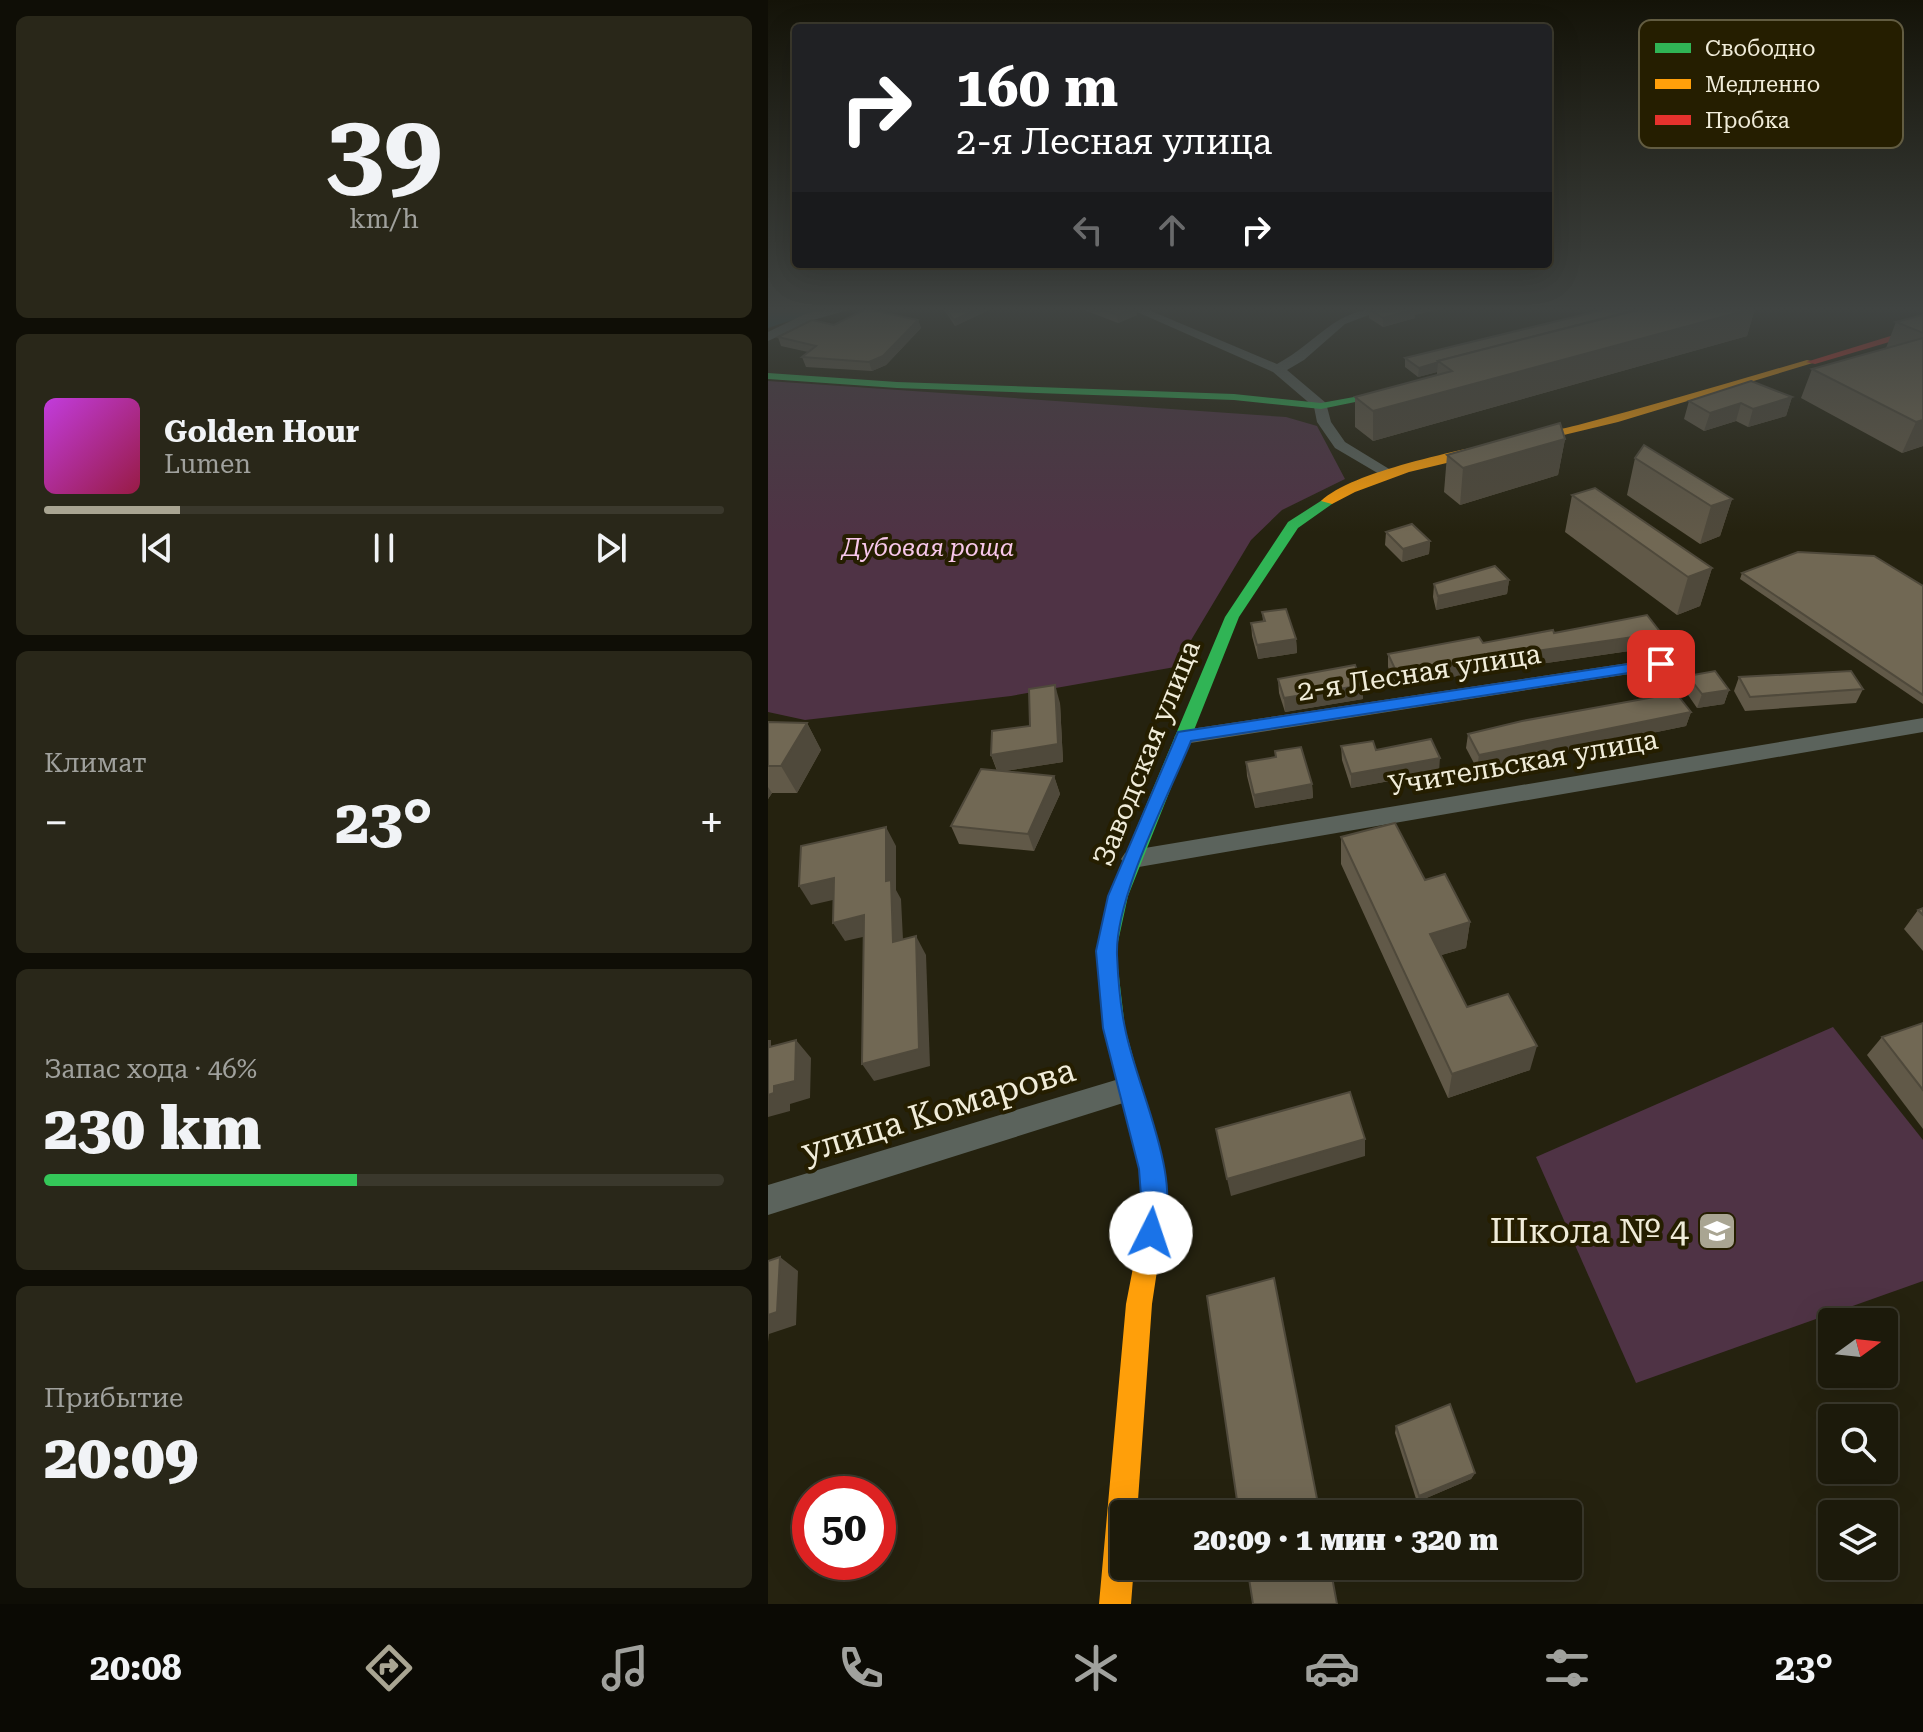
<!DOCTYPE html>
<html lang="ru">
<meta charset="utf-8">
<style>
:root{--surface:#1c1a0b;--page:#292719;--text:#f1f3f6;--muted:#a0a19d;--line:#3a382c;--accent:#a9a592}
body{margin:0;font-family:"Roboto Serif",serif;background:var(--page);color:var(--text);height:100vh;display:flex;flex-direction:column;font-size:30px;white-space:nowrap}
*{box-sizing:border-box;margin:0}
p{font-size:26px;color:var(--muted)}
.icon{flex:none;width:44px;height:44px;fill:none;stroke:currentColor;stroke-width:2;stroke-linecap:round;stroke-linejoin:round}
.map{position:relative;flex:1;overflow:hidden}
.details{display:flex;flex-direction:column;gap:16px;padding:16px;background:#0f0e06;width:768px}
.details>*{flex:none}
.guide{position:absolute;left:24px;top:24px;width:760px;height:244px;border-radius:8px;box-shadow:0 8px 32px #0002,0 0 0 2px var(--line);background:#202124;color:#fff;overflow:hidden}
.needle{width:52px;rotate:75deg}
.buttons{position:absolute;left:1050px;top:1308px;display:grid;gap:16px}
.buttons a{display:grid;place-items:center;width:80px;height:80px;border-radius:8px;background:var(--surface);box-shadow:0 8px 32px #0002,0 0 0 2px var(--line);font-size:40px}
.speed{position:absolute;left:24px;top:1476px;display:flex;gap:16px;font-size:40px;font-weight:700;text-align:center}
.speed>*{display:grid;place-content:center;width:104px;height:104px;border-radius:50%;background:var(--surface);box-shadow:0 8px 32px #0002,0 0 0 2px var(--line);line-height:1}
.speed .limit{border:12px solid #d22;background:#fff;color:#111}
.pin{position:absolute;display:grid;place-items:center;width:68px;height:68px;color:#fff;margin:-34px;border-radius:16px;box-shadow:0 4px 12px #0006}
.me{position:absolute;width:88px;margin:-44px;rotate:4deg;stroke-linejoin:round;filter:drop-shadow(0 0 6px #0008)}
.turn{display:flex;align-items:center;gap:28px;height:168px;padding:0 32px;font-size:36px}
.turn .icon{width:104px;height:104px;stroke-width:2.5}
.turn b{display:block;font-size:56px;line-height:68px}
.lanes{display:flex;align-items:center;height:76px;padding:0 32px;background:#0003;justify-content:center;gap:40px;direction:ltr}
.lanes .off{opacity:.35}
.big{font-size:60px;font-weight:800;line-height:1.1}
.details .tile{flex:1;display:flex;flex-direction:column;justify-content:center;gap:12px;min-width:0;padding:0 28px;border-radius:12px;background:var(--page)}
.details .dial{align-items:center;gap:0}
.dial b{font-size:104px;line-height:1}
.song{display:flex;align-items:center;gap:24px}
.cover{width:96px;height:96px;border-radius:12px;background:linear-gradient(135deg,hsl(290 70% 55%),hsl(340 70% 35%))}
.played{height:8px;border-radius:4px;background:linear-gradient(90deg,var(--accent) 20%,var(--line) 20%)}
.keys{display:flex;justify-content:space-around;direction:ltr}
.heat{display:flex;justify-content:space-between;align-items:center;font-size:44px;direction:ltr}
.charge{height:12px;border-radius:6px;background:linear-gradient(90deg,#34c759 46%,var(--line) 0)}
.trip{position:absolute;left:342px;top:1500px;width:472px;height:80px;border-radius:8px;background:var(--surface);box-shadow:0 8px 32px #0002,0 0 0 2px var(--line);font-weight:800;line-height:80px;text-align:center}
.tabs{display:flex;height:128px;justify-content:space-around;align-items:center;background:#0b0a04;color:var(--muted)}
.tabs .icon{width:56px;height:56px}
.tabs .selected{color:var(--accent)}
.tabs b{font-size:36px;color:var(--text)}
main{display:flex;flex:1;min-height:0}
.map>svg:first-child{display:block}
.green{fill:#4f3345}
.water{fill:#18444c}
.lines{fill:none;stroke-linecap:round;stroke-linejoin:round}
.street{fill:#5b635c;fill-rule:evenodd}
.fast{fill:#30b455;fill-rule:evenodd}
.slow{fill:#ff9f0a;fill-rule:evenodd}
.jam{fill:#e5322d;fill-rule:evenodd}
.wall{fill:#615948}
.shaded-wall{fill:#4f493b}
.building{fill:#716854;stroke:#4f493b;stroke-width:2}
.route{fill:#1a73e8;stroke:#114b97;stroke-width:2}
.labels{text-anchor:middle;stroke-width:8;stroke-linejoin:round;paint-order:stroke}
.far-park-label{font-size:24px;font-style:italic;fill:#f8c7ea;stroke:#251e00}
.street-label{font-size:28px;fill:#f0ecd9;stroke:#251e00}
.near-street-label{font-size:34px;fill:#f0ecd9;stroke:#251e00}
.near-poi-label{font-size:34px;fill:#f0ecd9;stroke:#251e00;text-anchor:end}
.key{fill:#251e00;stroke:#625c41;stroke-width:2}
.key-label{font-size:22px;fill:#f0ecd9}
</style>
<main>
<section class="details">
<div class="tile dial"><b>39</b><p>km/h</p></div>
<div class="tile">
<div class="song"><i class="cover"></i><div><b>Golden Hour</b><p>Lumen</p></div></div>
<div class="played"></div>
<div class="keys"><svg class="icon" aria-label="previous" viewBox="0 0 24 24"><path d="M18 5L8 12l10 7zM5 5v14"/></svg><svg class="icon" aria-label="pause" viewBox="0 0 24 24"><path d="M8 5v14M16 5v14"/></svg><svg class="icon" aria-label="next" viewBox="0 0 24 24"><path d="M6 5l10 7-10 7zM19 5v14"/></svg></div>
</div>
<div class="tile"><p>Климат</p>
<div class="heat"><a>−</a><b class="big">23°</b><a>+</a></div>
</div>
<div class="tile"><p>Запас хода · 46%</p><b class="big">230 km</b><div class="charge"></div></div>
<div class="tile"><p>Прибытие</p><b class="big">20:09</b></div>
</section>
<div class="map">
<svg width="1155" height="1604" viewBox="0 0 1155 1604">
<rect width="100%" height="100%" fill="#25220f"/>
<!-- green -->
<g class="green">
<path d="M0,381l518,36 31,9 28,53 -63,31 -31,30 -76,127 -164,29 -206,24 -37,-8z"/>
<path d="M1065,1027l90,113v141l-287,102 -100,-226z"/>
</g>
<!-- water -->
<path class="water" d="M0,308h60l-60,20z"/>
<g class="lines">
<!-- street -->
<g class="street">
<path d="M65,308h22l-42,12 -45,21v-9l37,-18z"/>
<path d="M360,308h16l133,56c43,-23 56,-56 110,-56l-42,16 -41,36 -17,10 39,33 5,19 14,20 54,33 -13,3 -51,-30 -18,-26 -3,-15 -41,-35z"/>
<path d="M893,658l7,2 3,4 -3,4 -484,76 -10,-7 10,-7z"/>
<path d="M1155,718v14l-790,136 -8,-3 -4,-6 4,-6 8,-3z"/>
<path d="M361,1076l10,4 4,9 -4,9 -371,117v-30z"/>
</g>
<!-- fast -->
<g class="fast">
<path d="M0,373l129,9 337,12 87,9 77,-14 6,3 -83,17 -87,-9 -337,-12 -129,-9z"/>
<path d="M559,497l6,4 -1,3 -34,24 -59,89 -111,279 -12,55 9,77 39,141 2,40 -10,51 -9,4 -9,-4 -4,-9 8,-42 -2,-40 -37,-141 -7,-77 12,-55 117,-279 63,-95z"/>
</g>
<!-- slow -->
<g class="slow">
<path d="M1039,360l9,2 -198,60 -209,50 -54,20 -23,12 -11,-3c41,-38 197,-61 257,-76 77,-20 153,-43 229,-65z"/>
<path d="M379,1238l9,4 4,9 -8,53 -15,210h-13v52h10l-3,38h-32l27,-300 12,-62z"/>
</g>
<!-- jam -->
<path class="jam" d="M1155,326v6l-108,32 -9,-2z"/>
</g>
<!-- wall -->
<g class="wall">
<path d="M175,308h50l-38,18z"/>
<path d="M316,308h52l1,7 -19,8 -34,-13z"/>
<path d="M827,308h160l-8,28 -374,105 -18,-14v-30l82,-22v-3l-19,5 -13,-10v-9l195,-47z"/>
<path d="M601,309l46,6v3l-32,9 -14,-9z"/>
<path d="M1155,315v131l-21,7 -101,-55 11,-29 74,-21 10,-26z"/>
<path d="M150,320l3,8 -35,37 -14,6 -66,-4 -4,-10 6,-5 -27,-6 -3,-9 56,-12z"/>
<path d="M1024,397l-6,19 -38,11 -12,-6 -32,10 -20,-12 5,-18z"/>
<path d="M797,439l-7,36 -98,30 -16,-13 3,-37z"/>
<path d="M867,458l97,41 -12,37 -20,8 -73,-49z"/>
<path d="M804,495l140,73 -12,38 -23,9 -112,-83z"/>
<path d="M618,532l44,9 -1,13 -27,8 -17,-17z"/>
<path d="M974,573l181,13v118l-183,-125z"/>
<path d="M741,580l-2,14 -71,16 -3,-13 1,-13z"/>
<path d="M494,612l34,27 1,14 -39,6 -6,-23 -1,-13 12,-2z"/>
<path d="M786,633l103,14 -261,38 -8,-18v-13l95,-11z"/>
<path d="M920,676l41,14 -5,14 -27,4 -13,-19z"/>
<path d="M971,677l124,12 -7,14 -111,8 -11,-20z"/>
<path d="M510,679l85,6v14l-78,13 -6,-19z"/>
<path d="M292,703l3,59 -58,9 49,5 6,18 -26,57 -75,-7 -8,-18 46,-55 -6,-16z"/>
<path d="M923,712l-5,14 -209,43 -11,-21 2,-14z"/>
<path d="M0,722l39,1 14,27 -24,43h-25l-4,6z"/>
<path d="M573,746l98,26 -88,16 -9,-28z"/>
<path d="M507,751l37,33 1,14 -58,10 -8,-32 -1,-14 29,-5z"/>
<path d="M573,837l84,43 45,42 -4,26 -25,7 26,52 63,63 -82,28 -107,-234z"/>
<path d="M1155,908v43l-19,-22 14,-19z"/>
<path d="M1155,1023v106l-56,-74 15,-18z"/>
<path d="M628,1426l79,47 -4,6 -54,23 -22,-69z"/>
</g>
<!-- shaded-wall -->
<g class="shaded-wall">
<path d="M212,308h13l-38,18 -1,-6z"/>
<path d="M366,308h2l1,7 -19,8 -1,-8z"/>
<path d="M644,308h33l-30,7v3l-32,9v-9z"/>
<path d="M987,308l-8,28 -374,105v-30z"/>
<path d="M150,320l3,8 -35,37 -14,6 -3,-9z"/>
<path d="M670,363l-1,9 -19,5 1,-9z"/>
<path d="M1024,397l-6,19 -38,11 5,-18z"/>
<path d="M973,403l-5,18 -32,10 6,-18z"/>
<path d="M1155,420v26l-21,7 14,-31z"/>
<path d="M797,439l-7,36 -98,30 3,-37z"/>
<path d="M964,499l-12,37 -20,8 11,-38z"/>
<path d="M662,541l-1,13 -27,8 1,-13z"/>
<path d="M944,568l-12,38 -23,9 11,-38z"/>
<path d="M741,580l-2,14 -71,16 2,-14z"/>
<path d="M893,633l-4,14 -261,38v-14z"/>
<path d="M528,639l1,14 -39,6 -1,-14z"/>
<path d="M287,685l5,18 3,59 -65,10 -7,-17 67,-11z"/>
<path d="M595,685v14l-78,13 -1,-14z"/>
<path d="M961,690l-5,14 -27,4 5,-14z"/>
<path d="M923,712l-5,14 -209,43 2,-14z"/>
<path d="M39,723l14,27 -24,43 -16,-27z"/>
<path d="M672,758l-1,14 -88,16v-14z"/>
<path d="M286,776l6,18 -26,57 -6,-17z"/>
<path d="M544,784l1,14 -58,10 -1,-13z"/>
<path d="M0,787l4,6 -4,6z"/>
<path d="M118,827l10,19v44l5,9 3,61 -11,-18 -7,-61z"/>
<path d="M66,878l12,19 -35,8 -12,-19z"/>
<path d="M96,915l12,19 -31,7 -12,-18z"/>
<path d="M702,922l-4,26 -38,11 2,-25z"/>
<path d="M148,936l10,19 4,111 -56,15 -12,-17z"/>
<path d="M28,1040l15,18 -1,40 -20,6v7l-22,6v-22l6,-9z"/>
<path d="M769,1046l-7,24 -82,28 4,-24z"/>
<path d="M597,1139v17l-134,40 -4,-17z"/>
<path d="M12,1257l18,14 -2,54 -27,9 -1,8v-27z"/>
<path d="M707,1473l-4,6 -54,23 2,-6z"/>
</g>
<!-- building -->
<g class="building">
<path d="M176,308h36l-26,12z"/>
<path d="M330,308h36l-17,7z"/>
<path d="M605,308h40l2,1 -32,9 -14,-9z"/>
<path d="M843,308h32l-205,53 1,1 -20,6 -14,-10z"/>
<path d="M878,308h109l-382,103 -18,-14 97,-26 -14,-10z"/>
<path d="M98,309l52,11 -35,36 -14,6 -67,-5 14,-11 -38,-9 34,-17 22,5z"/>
<path d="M1155,315v18l-27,-11z"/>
<path d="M1155,338v82l-7,2 -104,-53z"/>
<path d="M983,381l41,16 -39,12 -12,-6 -31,10 -21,-12z"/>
<path d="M792,423l5,16 -102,29 -16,-13z"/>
<path d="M876,445l88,54 -21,7 -76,-48z"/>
<path d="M827,488l117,80 -24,9 -116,-82z"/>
<path d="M644,524l18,17 -27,8 -17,-17z"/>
<path d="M1030,552l76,4 49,30v109l-181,-122z"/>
<path d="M727,566l14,14 -71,16 -4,-12z"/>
<path d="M518,609l10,30 -39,6 -6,-22 14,-2 -3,-9z"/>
<path d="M879,615l14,18 -265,38 -8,-17 91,-17 4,6 70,-13 1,3z"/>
<path d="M587,665l8,20 -79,13 -6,-19z"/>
<path d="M947,671l14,19 -27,4 -14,-18z"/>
<path d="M1083,671l12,18 -113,8 -11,-20z"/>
<path d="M287,685l3,59 -67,11 1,-24 38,-5 -1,-37z"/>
<path d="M908,693l15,19 -212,43 -11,-21 54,-13z"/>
<path d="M0,722l39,1 -26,43h-13z"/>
<path d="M663,739l9,19 -89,16 -10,-28 32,-5 3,9z"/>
<path d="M533,747l11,37 -58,11 -8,-33 30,-5 -1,-6z"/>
<path d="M213,769l73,7 -26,58 -77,-8z"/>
<path d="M627,823l30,57 20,-6 25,48 -40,12 37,73 41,-13 29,52 -85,28 -111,-237z"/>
<path d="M118,827v54l5,-1 2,62 23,-6 3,113 -57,15 2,-149 -31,8 1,-45 -35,8 2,-40z"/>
<path d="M1155,908v7l-5,-5z"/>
<path d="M1155,1023v67l-41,-53z"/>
<path d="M28,1040l-1,41 -21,5v7l-6,2v-54h2v6z"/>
<path d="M582,1092l15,47 -138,40 -11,-50z"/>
<path d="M12,1257l-3,55 -9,3v-54z"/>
<path d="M506,1278l46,236h-81l-32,-218z"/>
<path d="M682,1404l25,69 -56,23 -23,-70z"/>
<path d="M479,1566h83l7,38h-84z"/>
</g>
<!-- sky -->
<linearGradient id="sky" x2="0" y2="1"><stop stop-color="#141308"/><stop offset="0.58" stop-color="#404442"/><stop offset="1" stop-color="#404442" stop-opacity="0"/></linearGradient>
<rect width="1155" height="533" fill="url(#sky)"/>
<!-- route -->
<path class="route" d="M893,659l8,5 -2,3 -476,74c-23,56 -76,156 -74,214 1,23 3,50 8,73 12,63 61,151 35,214l-9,4 -9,-4 -4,-9 4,-24 -3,-40 -36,-141 -7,-77 12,-55 70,-164z"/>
<!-- icons -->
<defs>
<symbol id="school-square" viewBox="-11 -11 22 22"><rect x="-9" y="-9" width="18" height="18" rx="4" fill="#a9a592" stroke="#251e00"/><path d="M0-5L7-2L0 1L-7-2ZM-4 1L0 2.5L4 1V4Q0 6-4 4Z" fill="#fff"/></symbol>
</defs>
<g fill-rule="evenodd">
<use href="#school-square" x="927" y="1209" width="44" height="44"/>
</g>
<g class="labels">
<!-- far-park labels -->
<g class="far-park-label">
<text x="160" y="556">Дубовая роща</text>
</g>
<!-- street labels -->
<g class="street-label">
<text transform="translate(651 672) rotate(-9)" y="10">2-я Лесная улица</text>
<text transform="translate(378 753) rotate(-68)" y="10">Заводская улица</text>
<text transform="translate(755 762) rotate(-10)" y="10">Учительская улица</text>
</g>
<!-- near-street labels -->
<g class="near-street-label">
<text transform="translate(170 1110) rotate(-17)" y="12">улица Комарова</text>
</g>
<!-- near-poi labels -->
<g class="near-poi-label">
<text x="921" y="1243">Школа № 4</text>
</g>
</g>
<!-- legend -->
<rect x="871" y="20" width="264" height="128" rx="12" class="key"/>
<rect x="887" y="43" width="36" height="10" fill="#30b455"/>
<rect x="887" y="79" width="36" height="10" fill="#ff9f0a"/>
<rect x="887" y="115" width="36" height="10" fill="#e5322d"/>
<g class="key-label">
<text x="937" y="56">Свободно</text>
<text x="937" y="92">Медленно</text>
<text x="937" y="128">Пробка</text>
</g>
</svg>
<div class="buttons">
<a><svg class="needle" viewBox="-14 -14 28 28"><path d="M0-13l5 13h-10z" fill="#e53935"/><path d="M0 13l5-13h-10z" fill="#a0a19d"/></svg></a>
<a><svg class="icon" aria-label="search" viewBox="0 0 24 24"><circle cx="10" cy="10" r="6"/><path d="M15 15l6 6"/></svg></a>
<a><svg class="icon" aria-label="layers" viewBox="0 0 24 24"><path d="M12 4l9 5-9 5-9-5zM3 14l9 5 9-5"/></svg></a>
</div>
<div class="speed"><div class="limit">50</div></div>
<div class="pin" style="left:893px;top:664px;background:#d93025"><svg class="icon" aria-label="arrive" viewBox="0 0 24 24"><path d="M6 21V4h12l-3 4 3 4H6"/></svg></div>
<svg class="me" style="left:383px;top:1233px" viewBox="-20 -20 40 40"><circle r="19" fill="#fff"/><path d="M0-13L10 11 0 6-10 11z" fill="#1a73e8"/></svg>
<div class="trip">20:09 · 1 мин · 320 m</div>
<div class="guide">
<div class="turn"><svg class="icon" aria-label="right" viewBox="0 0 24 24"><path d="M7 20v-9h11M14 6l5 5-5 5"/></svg><div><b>160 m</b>2-я Лесная улица</div></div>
<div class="lanes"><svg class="icon off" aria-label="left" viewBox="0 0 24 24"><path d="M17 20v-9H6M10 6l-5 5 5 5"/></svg><svg class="icon off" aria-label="ahead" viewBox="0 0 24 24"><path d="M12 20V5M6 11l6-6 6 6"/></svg><svg class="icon" aria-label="right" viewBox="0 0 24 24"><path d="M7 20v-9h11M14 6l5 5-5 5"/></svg></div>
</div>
</div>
</main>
<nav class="tabs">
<b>20:08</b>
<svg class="icon selected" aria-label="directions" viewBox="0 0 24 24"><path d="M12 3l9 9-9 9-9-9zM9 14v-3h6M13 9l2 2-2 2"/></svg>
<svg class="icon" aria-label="music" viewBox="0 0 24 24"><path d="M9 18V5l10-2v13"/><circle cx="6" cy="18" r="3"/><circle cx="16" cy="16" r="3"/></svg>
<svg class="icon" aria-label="phone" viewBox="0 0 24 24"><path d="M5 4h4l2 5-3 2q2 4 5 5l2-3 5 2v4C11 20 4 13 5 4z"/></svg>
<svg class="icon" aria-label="climate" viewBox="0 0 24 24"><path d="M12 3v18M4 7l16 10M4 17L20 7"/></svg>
<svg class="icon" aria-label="car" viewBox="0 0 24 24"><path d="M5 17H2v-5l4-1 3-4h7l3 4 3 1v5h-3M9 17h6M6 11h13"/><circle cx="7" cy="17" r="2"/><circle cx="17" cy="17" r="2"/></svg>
<svg class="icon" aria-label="filters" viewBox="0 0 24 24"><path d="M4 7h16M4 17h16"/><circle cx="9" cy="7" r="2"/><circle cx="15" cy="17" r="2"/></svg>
<b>23°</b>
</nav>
